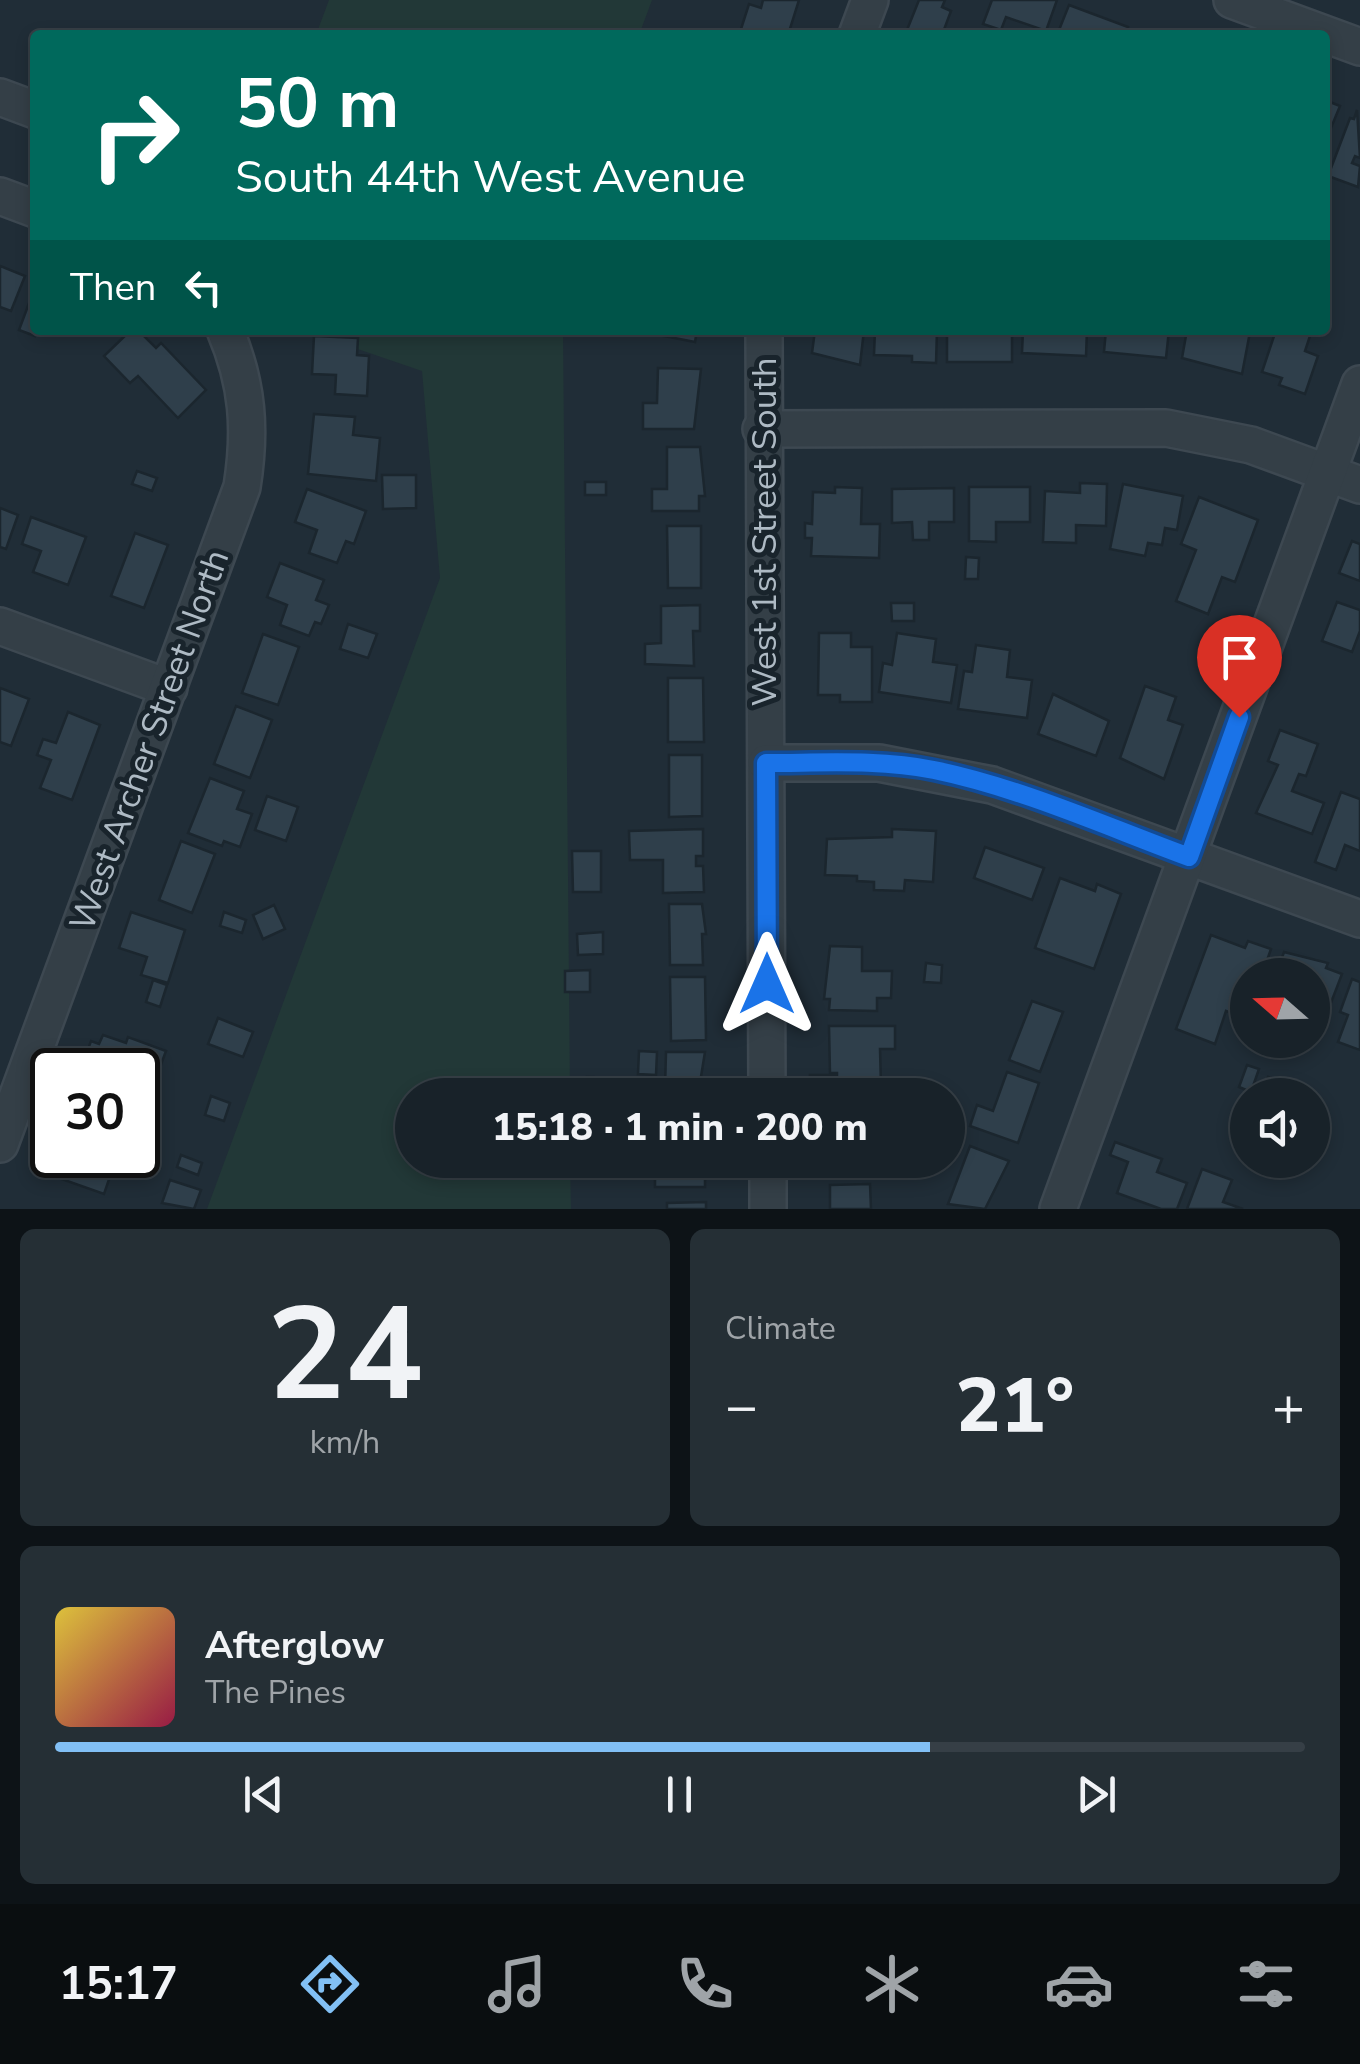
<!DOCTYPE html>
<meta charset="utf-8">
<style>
:root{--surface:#182229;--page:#252f35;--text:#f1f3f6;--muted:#9fa4a8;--line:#363f46;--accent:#82c0f5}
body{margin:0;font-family:"Nunito Sans",sans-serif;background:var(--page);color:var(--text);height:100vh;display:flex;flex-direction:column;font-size:38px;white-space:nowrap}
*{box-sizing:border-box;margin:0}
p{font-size:32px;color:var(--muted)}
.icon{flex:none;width:55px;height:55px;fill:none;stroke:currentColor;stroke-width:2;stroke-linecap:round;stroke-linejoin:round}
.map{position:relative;height:1209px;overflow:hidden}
.drawer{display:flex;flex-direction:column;gap:20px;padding:20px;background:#0d1317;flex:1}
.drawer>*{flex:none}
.banner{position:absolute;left:30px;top:30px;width:1300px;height:305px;border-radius:10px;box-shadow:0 5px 15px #0003,0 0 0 2px var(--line);background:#00695c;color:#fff;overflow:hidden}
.needle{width:65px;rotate:290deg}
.controls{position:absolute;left:1230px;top:958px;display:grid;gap:20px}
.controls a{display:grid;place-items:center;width:100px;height:100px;border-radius:50%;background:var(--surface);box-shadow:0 5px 15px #0003,0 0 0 2px var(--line);font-size:50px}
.speed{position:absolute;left:30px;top:1048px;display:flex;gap:20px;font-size:50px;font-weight:700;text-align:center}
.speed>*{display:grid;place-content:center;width:130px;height:130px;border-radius:50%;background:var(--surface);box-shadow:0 5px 15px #0003,0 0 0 2px var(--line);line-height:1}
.speed .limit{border:5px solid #111;border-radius:15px;background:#fff;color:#111}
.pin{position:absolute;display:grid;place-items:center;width:85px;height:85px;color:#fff;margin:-102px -42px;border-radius:50% 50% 50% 0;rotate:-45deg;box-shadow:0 0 10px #0007}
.pin .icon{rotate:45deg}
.me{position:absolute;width:110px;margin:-55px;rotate:0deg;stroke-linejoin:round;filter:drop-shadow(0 0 8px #0008)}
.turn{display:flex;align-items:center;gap:35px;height:210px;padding:0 40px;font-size:45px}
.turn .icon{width:130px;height:130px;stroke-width:2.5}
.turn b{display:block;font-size:70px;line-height:85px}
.then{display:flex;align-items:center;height:95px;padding:0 40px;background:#0003;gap:20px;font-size:38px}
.big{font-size:75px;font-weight:800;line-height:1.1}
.drawer .tile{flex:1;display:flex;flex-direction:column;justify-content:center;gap:15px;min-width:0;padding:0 35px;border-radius:15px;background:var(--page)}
.drawer .dial{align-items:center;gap:0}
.dial b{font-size:130px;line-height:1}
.song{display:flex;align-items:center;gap:30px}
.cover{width:120px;height:120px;border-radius:15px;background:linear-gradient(135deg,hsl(50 70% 55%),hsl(340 70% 35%))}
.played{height:10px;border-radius:5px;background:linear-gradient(90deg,var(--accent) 70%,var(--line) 70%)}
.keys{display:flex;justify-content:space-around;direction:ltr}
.heat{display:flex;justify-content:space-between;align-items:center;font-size:55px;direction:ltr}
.drawer .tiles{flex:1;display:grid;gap:20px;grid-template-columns:1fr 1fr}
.tile:last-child{grid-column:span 2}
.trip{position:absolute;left:395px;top:1078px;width:570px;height:100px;border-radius:50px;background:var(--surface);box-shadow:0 5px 15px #0003,0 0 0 2px var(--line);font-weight:800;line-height:100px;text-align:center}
.menu{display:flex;height:160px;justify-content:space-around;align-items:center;background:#0a0e10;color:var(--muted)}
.menu .icon{width:70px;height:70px}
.menu .current{color:var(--accent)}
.menu b{font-size:45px;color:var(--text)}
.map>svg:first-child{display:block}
.green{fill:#223837}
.building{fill:#2f3f4b;stroke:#1b262e;stroke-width:2.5}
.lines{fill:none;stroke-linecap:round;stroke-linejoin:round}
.minor-casing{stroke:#3d4851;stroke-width:40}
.minor{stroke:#343f47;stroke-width:35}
.route-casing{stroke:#114b97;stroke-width:25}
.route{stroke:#1a73e8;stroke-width:18}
.labels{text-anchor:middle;stroke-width:10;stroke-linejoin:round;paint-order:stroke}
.street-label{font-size:35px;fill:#aebac4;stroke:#19242c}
</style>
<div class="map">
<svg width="1360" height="1209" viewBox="0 0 1360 1209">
<rect width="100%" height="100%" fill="#202d37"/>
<!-- green -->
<g class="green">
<path d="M329,0h323l-13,35h-323z"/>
<path d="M302,330h261l7,765h-158v65h158l1,49h-364l233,-631 -18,-207z"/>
</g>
<!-- building -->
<g class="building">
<path d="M763,0h36l-11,35h-30l-17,-6 8,-25 12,4z"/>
<path d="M919,0h26l-3,7 9,4 -9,24h-37z"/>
<path d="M992,0h65l-11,31 -40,-14 -5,13 -18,-6z"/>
<path d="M1069,5l59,22 -3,8h-68z"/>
<path d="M1325,100l15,6 -14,34h-1z"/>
<path d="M1357,110l3,48 -5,-2 -3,7 8,3 -2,21 -30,-11 22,-58 4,1z"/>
<path d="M0,266l25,10 -14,35 -11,-4z"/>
<path d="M35,287l2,43 -2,6 -16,-6z"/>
<path d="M131,330h7l18,18 5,-5 45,47 -28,28 -40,-42 -8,7 -26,-27z"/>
<path d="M660,330h37l-2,12 -36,-7z"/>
<path d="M815,330h49l-4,35 -48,-12z"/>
<path d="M875,330h62l-1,33 -24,-1v-6l-38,-1z"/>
<rect x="947" y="330" width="65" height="32"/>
<path d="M1023,330h64l-1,26 -64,-3z"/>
<path d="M1106,330h63l-3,28 -62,-6z"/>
<path d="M1187,330l63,2 -8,42 -60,-16z"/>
<path d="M1276,330h36l-7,21 13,5 -13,38 -26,-9 3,-7 -20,-6z"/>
<path d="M314,336l44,2 -1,17 12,1 -2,40 -32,-2 1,-19 -24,-1z"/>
<path d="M658,368l43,1 -7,60h-51v-26h14z"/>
<path d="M314,414l41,3 -2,18 27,3 -4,43 -68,-7z"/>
<path d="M667,447h33l5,49h-6v15h-47v-22h15z"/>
<path d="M137,471l20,7 -5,13 -20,-7z"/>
<path d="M382,475h34v33l-33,1z"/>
<rect x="585" y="482" width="21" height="13"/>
<path d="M1080,483l27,1 -1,42 -30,-1v18l-33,-1 2,-51 35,2z"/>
<path d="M1123,484l60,12 -6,34 -12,-2 -3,17 -14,-2 -3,13 -35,-7z"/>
<path d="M835,487l27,1 -1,36h19l-1,34 -68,-2 1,-18h-7v-15l7,1 1,-32 22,1z"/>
<path d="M969,487h61v35h-34v20l-27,-1z"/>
<path d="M954,488v34h-25v18h-16l-1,-18 -20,1v-34z"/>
<path d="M307,489l59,22 -12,33 -8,-3 -9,22 -28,-10 8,-23 -22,-8z"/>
<path d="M1199,497l59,23 -23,62 -13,-5 -14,37 -32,-13 20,-51 -15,-6z"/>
<path d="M0,508l18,7 -12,34 -6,-2z"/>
<path d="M31,517l55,20 -18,48 -35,-13 8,-21 -19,-7z"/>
<path d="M667,526h34v62h-33z"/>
<path d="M135,533l33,12 -24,63 -33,-12z"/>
<path d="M1352,541l8,3v37l-21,-8z"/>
<path d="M966,557l13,1 -1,21h-13z"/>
<path d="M280,563l44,17 -8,20 13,5 -8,19 -6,-2 -6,14 -29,-11 7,-20 -20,-8z"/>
<path d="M1337,602l23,8v21l-8,21 -30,-11z"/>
<path d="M891,603h23v18h-22z"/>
<path d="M700,605v26h-7l1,35 -49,-2v-20l16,-1v-37z"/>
<path d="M348,624l29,10 -9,24 -28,-9z"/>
<path d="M819,633h32v14h21v55h-32v-7h-22z"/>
<path d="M897,633l39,6 -3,23 24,3 -6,38 -72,-11 4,-29 9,2z"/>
<path d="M263,634l36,13 -21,58 -36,-12z"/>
<path d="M976,645l34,5 -3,27 25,3 -5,38 -69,-9 6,-38 8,1z"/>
<path d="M668,678h35l1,64h-36z"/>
<path d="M1145,686l31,11 -8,23 15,5 -19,54 -44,-21z"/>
<path d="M0,688l29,11 -18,47 -11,-4z"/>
<path d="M1053,694l56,27 -13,35 -58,-22z"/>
<path d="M236,706l36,14 -22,58 -36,-14z"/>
<path d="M68,712l32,13 -28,75 -32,-12 11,-28 -14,-5 6,-16 13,4z"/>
<path d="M1280,730l38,14 -12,32 -7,-2 -7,17 32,12 -12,31 -56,-21 22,-48 -10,-4z"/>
<path d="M669,755h33v61l-33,1z"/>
<path d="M210,778l34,13 -7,18 15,5 -12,33 -16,-6 -2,5 -34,-13z"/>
<path d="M1341,792l19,7v52l-15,-6 -9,25 -21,-8z"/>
<path d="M267,796l31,11 -12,34 -31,-11z"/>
<path d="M703,829v27h-7v10h7l1,26 -41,1v-33h-33l-1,-29z"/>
<path d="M892,829l44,2 -3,51 -28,-2 -1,11 -30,-1v-8l-17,-1v-5l-32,-1 2,-36 65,-2z"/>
<path d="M181,841l34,13 -23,59 -33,-13z"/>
<path d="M985,847l59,21 -12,32 -58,-22z"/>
<path d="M572,851h29v41h-28z"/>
<path d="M1060,878l35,13 2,-7 24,10 -27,75 -59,-21z"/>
<path d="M669,904h33l4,30h-4l1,31h-33z"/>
<path d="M274,905l11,24 -22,10 -10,-24z"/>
<path d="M131,912l54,18 -17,53 -27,-8 6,-18 -28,-9z"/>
<path d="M224,912l22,8 -4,13 -22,-7z"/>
<path d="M603,932v22l-25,1 -1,-21z"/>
<path d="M1211,935l34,13 3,-7 23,8 -9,26h-14l-14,39 -8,-3 -11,33 -39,-15z"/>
<path d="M830,946l32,1v24h30l-1,27h-14v13l-48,-1 1,-11h-6z"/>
<path d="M1284,952l44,11 -2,5 16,6 -13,34 -17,-6v-27h-36z"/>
<path d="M926,963l16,2 -1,18 -17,-1z"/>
<path d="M590,970v22h-25v-21z"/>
<path d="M670,977h35l1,63 -35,1z"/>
<path d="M1352,979l8,3v68l-22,-8 10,-27 -8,-3z"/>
<path d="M153,980l14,5 -7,22 -14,-5z"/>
<path d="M1032,1001l31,11 -23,60 -31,-12z"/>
<path d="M218,1018l35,14 -10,25 -35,-13z"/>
<path d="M829,1026h66v23h-15l1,38 -44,1v-15h-7z"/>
<path d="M103,1035l23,8 2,-6 38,14 -13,35 -15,-6v-10h-36l-19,-7 8,-22 8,3z"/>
<path d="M639,1051l18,1 -1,23 -18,-1z"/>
<path d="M666,1052h39l-7,43h-41v-6h8z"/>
<path d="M1247,1065l12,4 -8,23 -12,-5z"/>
<path d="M1007,1072l32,11 -21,60 -48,-17 7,-21 16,6z"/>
<rect x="810" y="1075" width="26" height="20"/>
<path d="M587,1077l35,1v17h-35z"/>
<path d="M1268,1077l26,9 -3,9h-29z"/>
<path d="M211,1096l19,7 -6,18 -19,-6z"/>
<path d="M1115,1142l47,17 -5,13 30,11 -10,26h-16l-44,-16 11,-31 -18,-7z"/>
<path d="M970,1146l39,15 -24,48 -37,-5z"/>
<path d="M60,1155h36l19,7 -11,32 -51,-18z"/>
<path d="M181,1155l21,8 -4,12 -21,-8z"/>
<path d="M671,1160h34v27h-50v-25z"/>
<path d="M830,1160h46l-1,7 -45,-1z"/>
<path d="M1202,1169l30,11 -9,22 20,7h-56z"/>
<path d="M170,1180l31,10 -7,19 -32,-6z"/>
<path d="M870,1184l1,25h-41v-24z"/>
<path d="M706,1202v7h-39v-6z"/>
</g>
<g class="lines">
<defs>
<g id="minor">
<path d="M1232,0l128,47"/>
<path d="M857,35l13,-35"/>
<path d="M0,97l35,13"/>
<path d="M0,196l35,13"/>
<path d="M764,330l3,765"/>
<path d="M761,429l405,-1 85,17 109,40"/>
<path d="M0,626l169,62"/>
<path d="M766,763h113l113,22 368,134"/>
<path d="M0,1144l242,-657c9,-57 6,-103 -17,-157"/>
<path d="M768,1160v49"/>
<path d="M1058,1209l302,-825"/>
</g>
</defs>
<!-- minor casing -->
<use href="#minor" class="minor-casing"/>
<!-- minor -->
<use href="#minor" class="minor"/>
</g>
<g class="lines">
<defs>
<path id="route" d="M767,984l-1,-221c56,0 113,-4 168,7 87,18 171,56 255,87l50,-140"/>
</defs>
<!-- route casing -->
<use href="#route" class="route-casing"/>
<!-- route -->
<use href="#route" class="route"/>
</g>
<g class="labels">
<!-- street labels -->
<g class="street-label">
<text transform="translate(764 532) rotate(-90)" y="12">West 1st Street South</text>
<text transform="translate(149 740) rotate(-70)" y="12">West Archer Street North</text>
</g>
</g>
</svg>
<div class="controls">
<a><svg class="needle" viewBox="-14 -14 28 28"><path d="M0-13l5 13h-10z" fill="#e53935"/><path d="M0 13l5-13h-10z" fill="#9fa4a8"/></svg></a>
<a><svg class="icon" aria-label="sound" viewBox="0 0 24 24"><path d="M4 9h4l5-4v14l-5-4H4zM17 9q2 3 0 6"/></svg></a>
</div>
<div class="speed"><div class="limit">30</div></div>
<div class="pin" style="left:1239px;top:717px;background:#d93025"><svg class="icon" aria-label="arrive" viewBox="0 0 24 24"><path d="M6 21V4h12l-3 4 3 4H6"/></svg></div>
<svg class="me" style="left:767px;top:984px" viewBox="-20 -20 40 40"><path d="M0-17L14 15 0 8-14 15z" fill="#1a73e8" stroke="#fff" stroke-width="4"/></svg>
<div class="trip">15:18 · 1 min · 200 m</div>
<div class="banner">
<div class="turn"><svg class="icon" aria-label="right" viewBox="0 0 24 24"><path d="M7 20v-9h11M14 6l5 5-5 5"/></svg><div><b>50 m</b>South 44th West Avenue</div></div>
<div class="then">Then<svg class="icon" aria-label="left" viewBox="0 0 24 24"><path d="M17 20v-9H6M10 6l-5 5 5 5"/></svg></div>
</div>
</div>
<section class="drawer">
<div class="tiles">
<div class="tile dial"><b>24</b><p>km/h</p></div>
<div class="tile"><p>Climate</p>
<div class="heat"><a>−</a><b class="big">21°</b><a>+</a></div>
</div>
<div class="tile">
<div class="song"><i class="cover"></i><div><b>Afterglow</b><p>The Pines</p></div></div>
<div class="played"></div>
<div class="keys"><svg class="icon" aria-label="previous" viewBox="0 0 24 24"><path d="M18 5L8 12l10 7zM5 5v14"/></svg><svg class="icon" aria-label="pause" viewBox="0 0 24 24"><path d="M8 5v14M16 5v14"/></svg><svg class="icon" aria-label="next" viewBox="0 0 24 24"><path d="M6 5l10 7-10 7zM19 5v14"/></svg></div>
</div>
</div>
</section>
<nav class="menu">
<b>15:17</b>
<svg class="icon current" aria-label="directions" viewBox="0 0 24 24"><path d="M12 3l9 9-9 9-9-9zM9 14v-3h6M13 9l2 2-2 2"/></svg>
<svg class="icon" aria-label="music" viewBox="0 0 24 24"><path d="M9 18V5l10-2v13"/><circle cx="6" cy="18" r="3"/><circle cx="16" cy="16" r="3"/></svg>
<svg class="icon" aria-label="phone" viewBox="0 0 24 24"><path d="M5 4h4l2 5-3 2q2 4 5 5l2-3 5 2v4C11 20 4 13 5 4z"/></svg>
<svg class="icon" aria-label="climate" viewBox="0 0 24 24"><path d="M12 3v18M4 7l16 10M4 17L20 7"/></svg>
<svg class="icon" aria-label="car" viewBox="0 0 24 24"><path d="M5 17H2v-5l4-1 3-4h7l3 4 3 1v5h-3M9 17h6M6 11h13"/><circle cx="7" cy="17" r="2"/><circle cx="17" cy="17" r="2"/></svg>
<svg class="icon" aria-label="filters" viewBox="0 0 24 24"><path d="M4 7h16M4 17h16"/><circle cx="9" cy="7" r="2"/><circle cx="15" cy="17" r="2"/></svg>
</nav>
